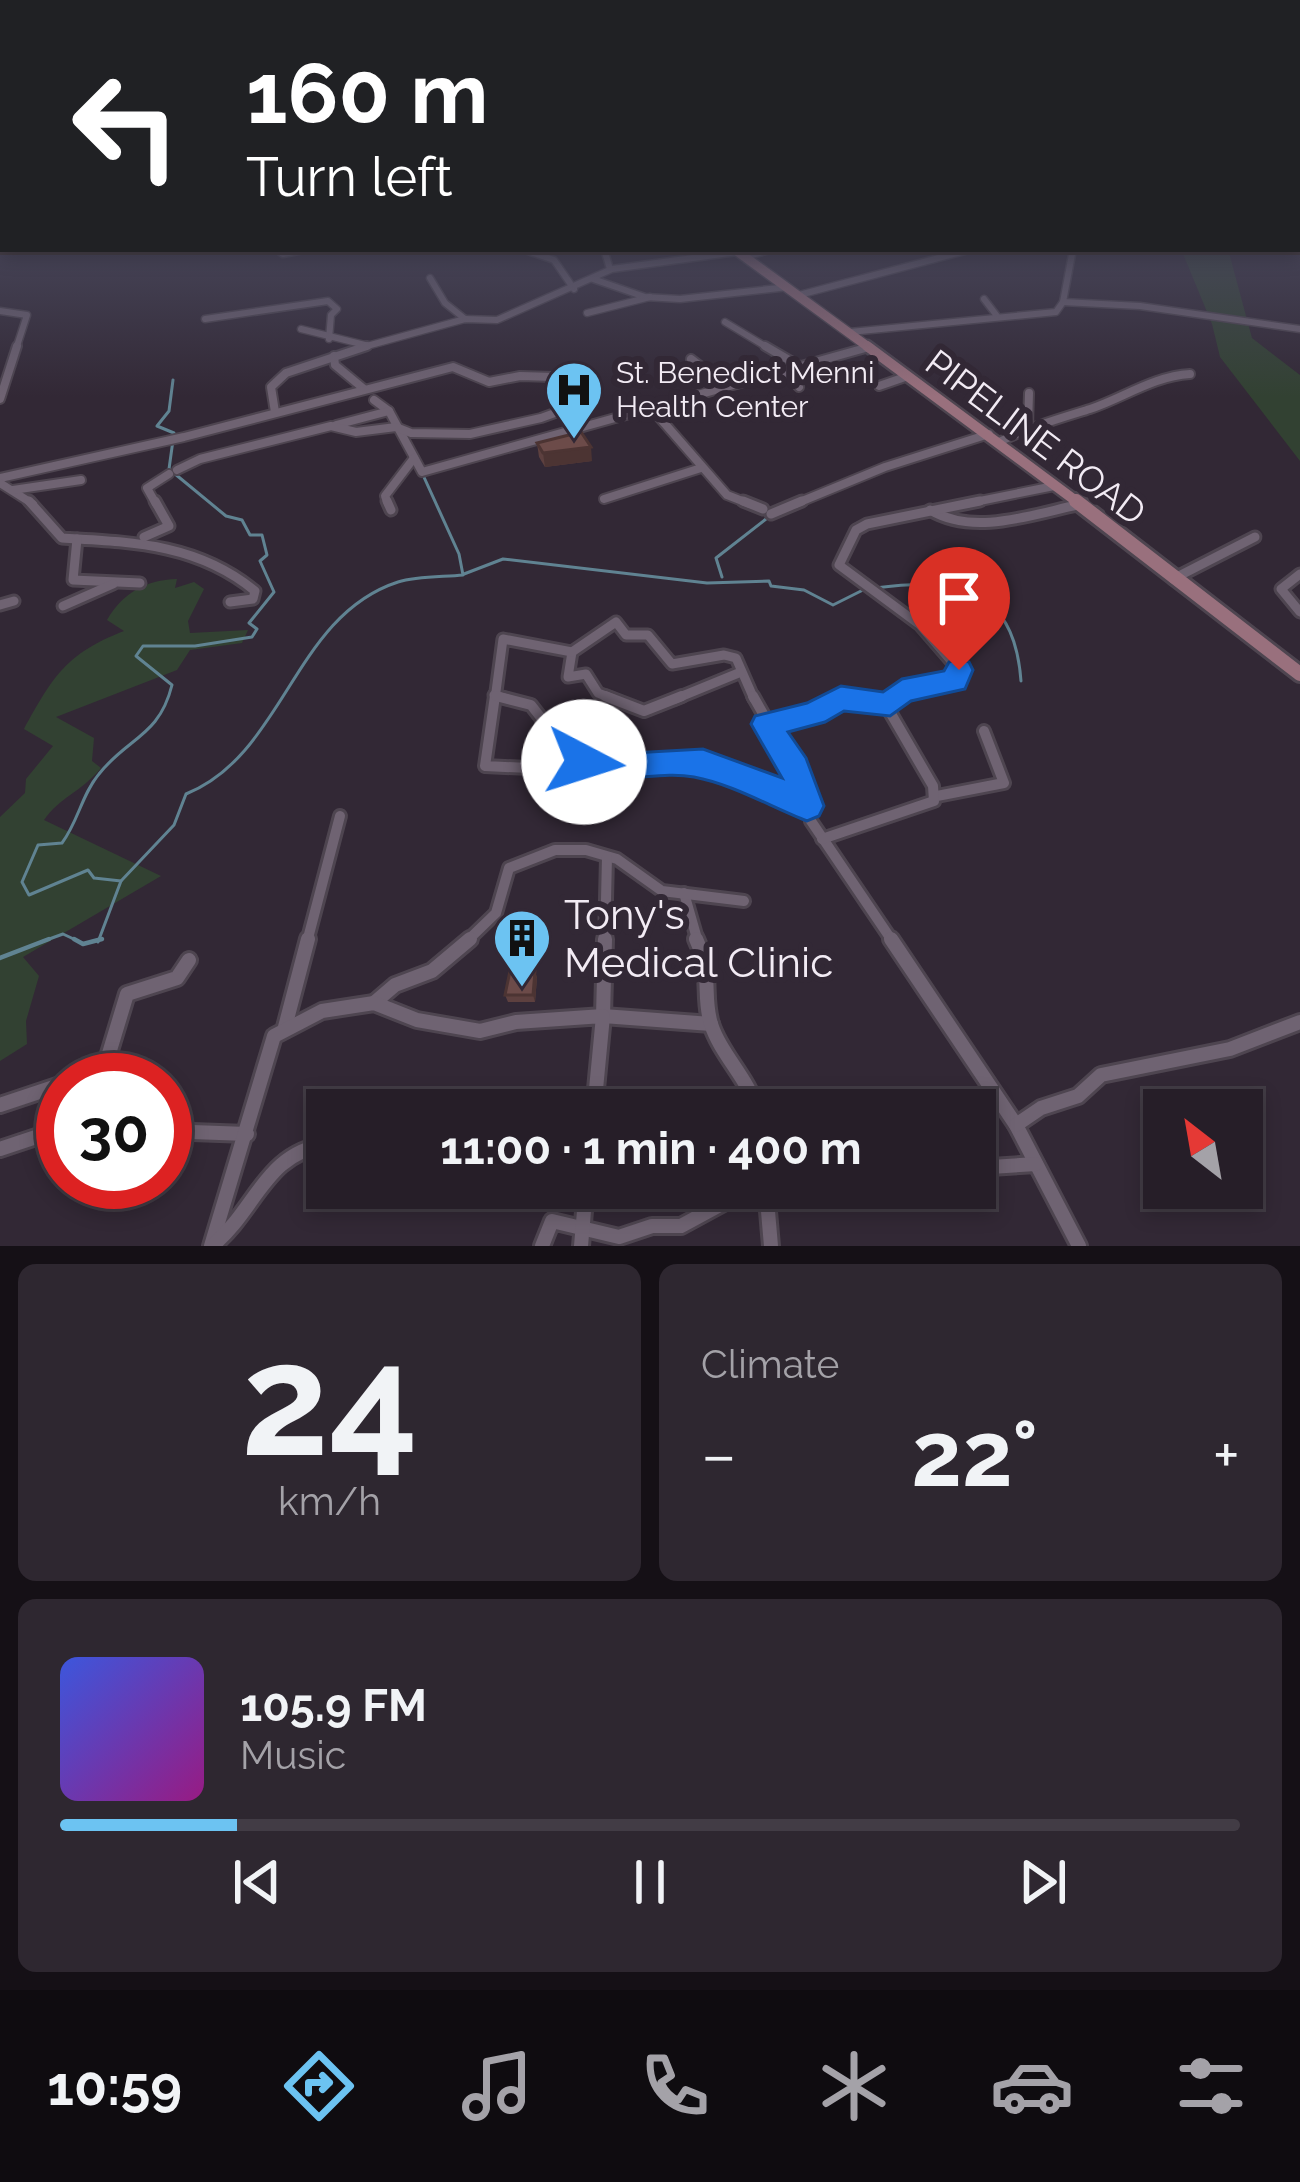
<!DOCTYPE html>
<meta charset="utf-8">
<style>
:root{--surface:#261e28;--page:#2e2730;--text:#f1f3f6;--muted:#a4a2a8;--line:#423c45;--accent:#6cc3f2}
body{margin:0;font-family:Raleway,sans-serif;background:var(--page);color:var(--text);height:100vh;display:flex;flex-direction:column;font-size:45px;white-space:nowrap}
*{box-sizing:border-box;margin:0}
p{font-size:39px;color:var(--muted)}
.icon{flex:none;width:66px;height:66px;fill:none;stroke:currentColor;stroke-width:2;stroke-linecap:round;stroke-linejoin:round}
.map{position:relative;height:1246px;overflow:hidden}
.details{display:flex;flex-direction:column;gap:18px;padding:18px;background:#151016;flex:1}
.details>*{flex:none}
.top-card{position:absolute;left:0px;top:0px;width:1302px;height:252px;box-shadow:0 6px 18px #0003,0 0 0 3px var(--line);background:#202124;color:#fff;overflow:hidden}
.needle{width:78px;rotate:329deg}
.controls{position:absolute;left:1143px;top:1089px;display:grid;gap:24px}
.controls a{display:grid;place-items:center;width:120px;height:120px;border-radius:0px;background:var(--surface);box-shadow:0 6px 18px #0003,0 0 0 3px var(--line);font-size:60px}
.speed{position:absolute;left:36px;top:1053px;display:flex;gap:24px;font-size:60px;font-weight:700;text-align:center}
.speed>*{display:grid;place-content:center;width:156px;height:156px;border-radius:50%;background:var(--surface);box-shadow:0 6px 18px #0003,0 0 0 3px var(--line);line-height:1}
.speed .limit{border:18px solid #d22;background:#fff;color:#111}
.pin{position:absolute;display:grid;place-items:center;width:102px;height:102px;color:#fff;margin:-123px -51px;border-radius:50% 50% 50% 0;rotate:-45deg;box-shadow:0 0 12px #0007}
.pin .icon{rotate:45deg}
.me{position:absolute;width:132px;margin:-66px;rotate:95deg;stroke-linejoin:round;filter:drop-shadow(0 0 9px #0008)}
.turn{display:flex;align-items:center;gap:42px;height:252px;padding:0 48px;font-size:54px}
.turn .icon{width:156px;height:156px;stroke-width:2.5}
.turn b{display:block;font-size:84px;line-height:102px}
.big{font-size:90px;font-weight:700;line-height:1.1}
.details .widget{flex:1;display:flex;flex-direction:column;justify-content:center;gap:18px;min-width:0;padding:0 42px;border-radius:18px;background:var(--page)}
.details .dial{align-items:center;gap:0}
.dial b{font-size:156px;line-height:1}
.song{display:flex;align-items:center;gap:36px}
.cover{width:144px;height:144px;border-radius:18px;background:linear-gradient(135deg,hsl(230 70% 55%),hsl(310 70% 35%))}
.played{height:12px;border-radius:6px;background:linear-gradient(90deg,var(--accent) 15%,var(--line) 15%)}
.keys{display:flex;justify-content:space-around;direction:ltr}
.heat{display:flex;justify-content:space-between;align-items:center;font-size:66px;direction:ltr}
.details .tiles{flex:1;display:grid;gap:18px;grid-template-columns:1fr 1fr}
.widget:last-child{grid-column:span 2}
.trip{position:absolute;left:306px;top:1089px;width:690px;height:120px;border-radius:0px;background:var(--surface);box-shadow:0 6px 18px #0003,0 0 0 3px var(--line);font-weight:700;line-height:120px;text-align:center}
.tabs{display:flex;height:192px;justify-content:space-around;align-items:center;background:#0f0c10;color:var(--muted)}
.tabs .icon{width:84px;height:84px}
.tabs .selected{color:var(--accent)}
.tabs b{font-size:54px;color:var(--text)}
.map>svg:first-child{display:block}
.green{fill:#324132}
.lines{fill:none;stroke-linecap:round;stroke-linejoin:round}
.stream-far1{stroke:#608392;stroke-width:3}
.stream{stroke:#608392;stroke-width:4.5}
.street-far4-casing{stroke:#4e4550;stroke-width:9}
.street-far3-casing{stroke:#4e4550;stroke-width:12}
.street-far2-casing{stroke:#4e4550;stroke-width:15}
.street-far1-casing{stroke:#4e4550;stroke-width:16}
.street-casing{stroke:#4e4550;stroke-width:20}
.secondary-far2-casing{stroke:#4e4550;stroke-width:12}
.secondary-far1-casing{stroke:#4e4550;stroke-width:15}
.secondary-casing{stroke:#4e4550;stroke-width:20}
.street-far4{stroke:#6f6372;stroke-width:6}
.street-far3{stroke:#6f6372;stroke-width:8}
.street-far2{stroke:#6f6372;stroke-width:9}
.street-far1{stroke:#6f6372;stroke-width:10}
.street{stroke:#6f6372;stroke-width:14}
.secondary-far2{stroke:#99707d;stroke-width:9}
.secondary-far1{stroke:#99707d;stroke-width:10}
.secondary{stroke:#99707d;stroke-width:14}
.wall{fill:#5d403f}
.shaded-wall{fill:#4c3433}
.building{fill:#6c4b49;stroke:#4c3433;stroke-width:3}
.route{fill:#1a73e8;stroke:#114b97;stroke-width:3}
.labels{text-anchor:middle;stroke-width:12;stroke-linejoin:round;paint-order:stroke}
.far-poi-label{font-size:30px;fill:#f2ebf4;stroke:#322835;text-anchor:start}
.street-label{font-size:36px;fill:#f2ebf4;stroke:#322835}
.near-poi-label{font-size:42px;fill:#f2ebf4;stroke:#322835;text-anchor:start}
</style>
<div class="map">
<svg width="1300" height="1246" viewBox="0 0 1300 1246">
<rect width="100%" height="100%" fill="#322835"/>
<!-- green -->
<g class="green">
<path d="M1181,249h47l24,89 48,37v86l-80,-104 -8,-33z"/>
<path d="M177,579l-2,9 19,-6 10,7 -16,32 2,12 58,-3 -6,13 -52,7 -13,20 -121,47 38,21 -2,23 9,7c-21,25 -41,29 -57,52l117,56 -138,81 16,19 -13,45 1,23 -27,17v-244l25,-24 1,-14 27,-33 -29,-17c29,-53 43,-76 100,-98l-17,-11c16,-27 38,-40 70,-41z"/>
</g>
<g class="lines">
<!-- stream-far1 -->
<g class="stream-far1">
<path d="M464,574l39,-15 204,24 62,-2 2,5 33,4 29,15 32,-16"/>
<path d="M722,577l-6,-19 50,-39"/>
<path d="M875,588c80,-10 139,-4 146,93"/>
<path d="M121,881l-27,-3 -6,-8 -59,25 -7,-13 16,-37 24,-2c16,-21 20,-49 37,-69 29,-37 60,-37 73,-89l-36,-29 7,-10h52l57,-9 5,-8 -8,-6 25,-31 -14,-31 7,-6 -5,-20h-12l-8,-15 -16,-4 -57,-47 5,-36 -17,-7 12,-15 4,-31"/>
<path d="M41,942l22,-8 17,8"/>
<path d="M98,942l23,-61 53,-56 12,-31c99,-40 107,-178 212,-212 19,-6 45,-5 65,-7l-4,-21 -36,-79"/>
</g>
<!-- stream -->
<g class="stream">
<path d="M74,939l9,5 19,-5"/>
<path d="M0,958l49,-19"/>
</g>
<defs>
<g id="street-far4">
<path d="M276,249l7,5 26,-5"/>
<path d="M522,249l32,11 20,29"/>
<path d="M604,249l6,20"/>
<path d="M745,257l28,-8"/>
<path d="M430,278l15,25 20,16"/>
<path d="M593,279l52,18 35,2 108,-12"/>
<path d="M799,295l166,-44"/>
<path d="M984,299l13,17"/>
<path d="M1063,302l77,4 160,23"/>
<path d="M0,311l27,4 -11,34"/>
<path d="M587,313l63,-16"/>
<path d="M205,319l123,-18 9,8 -6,6 -2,24"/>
<path d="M725,322l45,27"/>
<path d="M301,329l64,16"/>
<path d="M850,332l206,-20 7,-10 10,-53"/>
<path d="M356,349l109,-30 32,1 115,-51 125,-17"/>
<path d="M863,349l6,-2"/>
</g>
<g id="street-far3">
<path d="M765,346l36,21"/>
<path d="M334,356l1,9 29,24"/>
<path d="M691,359l36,28"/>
<path d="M786,372l13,15"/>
<path d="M879,386l29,-10"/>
<path d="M0,399l17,-53"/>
<path d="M374,400l15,11 33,61 447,-125"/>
<path d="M652,409l75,86 23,9"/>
<path d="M275,412l-4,-25 15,-14 81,-27"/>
<path d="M336,425l53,-14"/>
<path d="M1028,426l1,-33"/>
<path d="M999,442c31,-15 59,-23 91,-33 33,-11 64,-33 100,-35"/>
<path d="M0,478l184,-41 269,-70 36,15 31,-6 34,1 29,19 -9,10 -33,12 -71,16 -59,-1 -15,-6 -40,5 -25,-6 -131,33 -23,11"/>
<path d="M0,483l33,21"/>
<path d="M13,490l68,-10"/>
<path d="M604,499l97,-31"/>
<path d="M156,504l-9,-16 22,-14"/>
<path d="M388,504l-3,-8 29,-38"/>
<path d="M795,504l90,-37 104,-33"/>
<path d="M965,504l89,-18"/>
</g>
<g id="street-far2">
<path d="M29,501l33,37c71,4 136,6 193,53l-2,8 -23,3"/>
<path d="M387,501l4,9"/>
<path d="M743,501l20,8"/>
<path d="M930,510c43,26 101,5 147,-5"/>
<path d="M771,514l31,-13"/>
<path d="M144,537l25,-11 -14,-25"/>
<path d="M77,539l-4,41 67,3"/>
<path d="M1300,574l-19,15 19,23"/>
<path d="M1173,579l82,-42"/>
<path d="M0,605l14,-4"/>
<path d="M63,606l50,-22"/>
<path d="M572,652l-4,25 18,-3 12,19 15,6"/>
<path d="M494,695l14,4"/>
<path d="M495,699l8,-60 69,13 44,-30 10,13h22l24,29 52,-9 12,3 18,41"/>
<path d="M675,699l66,-27"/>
<path d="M840,699h7"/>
<path d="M895,699l7,-8 58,-14 -1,-7 -39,-45 -81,-60 17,-35 11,-6 113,-23"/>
</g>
<g id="street-far1">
<path d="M495,696l-10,70 87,4"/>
<path d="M496,696l35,9 18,23 29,8 6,26 47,5 72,-5 104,44"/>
<path d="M605,696l39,15 38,-15"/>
<path d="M753,696l52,92 6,33 82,121"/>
<path d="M766,725l48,-12 27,-15 49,6"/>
<path d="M937,796l67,-13 -20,-52"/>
<path d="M822,839l112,-38 -1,-15 -43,-74 8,-16"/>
<path d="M684,893l14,49"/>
<path d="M307,942l33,-126"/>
<path d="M466,942l30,-29 13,-45 46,-18h31l31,9 45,32 82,10"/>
<path d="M605,942l2,-85"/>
</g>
<g id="street">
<path d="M605,939l-2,77 108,8"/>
<path d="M696,939c17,37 6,56 15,85 10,31 37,54 46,86"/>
<path d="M891,939l125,186 63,121"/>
<path d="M374,1003l21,-18 37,-14 38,-32"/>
<path d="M285,1027l23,-88"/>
<path d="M81,1080l22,-5"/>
<path d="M101,1080l26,-86 50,-16 12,-18"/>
<path d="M0,1105l63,-21"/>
<path d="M1016,1125l25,-17 37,-12 23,-21 129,-26 70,-27"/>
<path d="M165,1131l82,3"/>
<path d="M0,1149l63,-21"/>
<path d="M975,1168l61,-4"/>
<path d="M766,1188l5,58"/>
<path d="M211,1246l63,-210 48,-25 52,-8 43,17 63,11 36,-9 87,-6 -9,94"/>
<path d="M212,1246c45,-37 52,-92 115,-102"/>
<path d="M542,1246l10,-25 67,16 33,-11h29l70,-38"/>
<path d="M581,1246l5,-58"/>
</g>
<path id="secondary-far2" d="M734,249l137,100"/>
<path id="secondary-far1" d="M867,346l213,158"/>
<path id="secondary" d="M1076,501l224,173"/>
</defs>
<!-- street-far4 casing -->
<use href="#street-far4" class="street-far4-casing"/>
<!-- street-far3 casing -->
<use href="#street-far3" class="street-far3-casing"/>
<!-- street-far2 casing -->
<use href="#street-far2" class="street-far2-casing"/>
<!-- street-far1 casing -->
<use href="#street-far1" class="street-far1-casing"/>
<!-- street casing -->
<use href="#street" class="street-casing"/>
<!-- secondary-far2 casing -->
<use href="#secondary-far2" class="secondary-far2-casing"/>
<!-- secondary-far1 casing -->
<use href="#secondary-far1" class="secondary-far1-casing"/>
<!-- secondary casing -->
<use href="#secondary" class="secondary-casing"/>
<!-- street-far4 -->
<use href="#street-far4" class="street-far4"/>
<!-- street-far3 -->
<use href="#street-far3" class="street-far3"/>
<!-- street-far2 -->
<use href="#street-far2" class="street-far2"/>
<!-- street-far1 -->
<use href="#street-far1" class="street-far1"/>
<!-- street -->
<use href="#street" class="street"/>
<!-- secondary-far2 -->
<use href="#secondary-far2" class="secondary-far2"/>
<!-- secondary-far1 -->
<use href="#secondary-far1" class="secondary-far1"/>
<!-- secondary -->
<use href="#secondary" class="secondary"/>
</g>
<!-- wall -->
<g class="wall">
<path d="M537,443l55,18 -47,6 -6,-10z"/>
<path d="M535,971l2,7 -2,24h-27l-3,-7z"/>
</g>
<!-- shaded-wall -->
<g class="shaded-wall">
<path d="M591,447l1,14 -47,6 -2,-14z"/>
<path d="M535,971l2,7 -2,24 -2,-7z"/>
</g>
<!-- building -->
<g class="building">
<path d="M581,432l10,15 -48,6 -6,-10z"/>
<path d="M510,971h25l-2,24h-28z"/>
</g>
<!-- sky -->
<linearGradient id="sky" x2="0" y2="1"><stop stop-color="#1c161d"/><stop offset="0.56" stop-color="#49485c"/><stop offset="1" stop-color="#49485c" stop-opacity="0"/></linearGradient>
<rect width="1300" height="397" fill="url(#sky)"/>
<!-- route -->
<path class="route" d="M959,659l10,3 4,8 -8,19 -54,12 -21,15 -46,-5 -19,11 -37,10 18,26 18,48 -5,10 -12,5c-36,-14 -75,-37 -113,-44 -38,-7 -77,10 -121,-5l-4,-10 4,-9 11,-4 48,4 71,-4 79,29 -31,-54 4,-8 52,-13 34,-17 42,6 19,-13 42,-8 5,-9z"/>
<!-- icons -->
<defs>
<symbol id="hospital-pin" viewBox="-11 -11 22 30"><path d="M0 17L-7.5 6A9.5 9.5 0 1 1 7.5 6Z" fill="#6cc3f2" stroke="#322835"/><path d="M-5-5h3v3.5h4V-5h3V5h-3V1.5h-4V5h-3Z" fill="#111"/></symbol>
<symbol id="building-pin" viewBox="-11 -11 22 30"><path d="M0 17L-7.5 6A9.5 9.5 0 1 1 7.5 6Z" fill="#6cc3f2" stroke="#322835"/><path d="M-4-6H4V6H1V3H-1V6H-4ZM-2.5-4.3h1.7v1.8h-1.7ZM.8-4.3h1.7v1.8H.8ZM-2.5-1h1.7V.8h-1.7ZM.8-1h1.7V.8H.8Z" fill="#111"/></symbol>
</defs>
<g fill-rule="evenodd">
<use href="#hospital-pin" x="541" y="357" width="66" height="90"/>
<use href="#building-pin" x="489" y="905" width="66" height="90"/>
</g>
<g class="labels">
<!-- far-poi labels -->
<g class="far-poi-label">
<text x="616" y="383">St. Benedict Menni<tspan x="616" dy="34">Health Center</tspan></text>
</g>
<!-- street labels -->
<g class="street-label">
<text transform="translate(1036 437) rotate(37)" y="13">PIPELINE ROAD</text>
</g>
<!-- near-poi labels -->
<g class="near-poi-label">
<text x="564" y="929">Tony's<tspan x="564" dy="48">Medical Clinic</tspan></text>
</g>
</g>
</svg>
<div class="controls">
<a><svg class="needle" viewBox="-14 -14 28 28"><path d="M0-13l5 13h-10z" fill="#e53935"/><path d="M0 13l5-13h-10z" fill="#a4a2a8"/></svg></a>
</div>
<div class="speed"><div class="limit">30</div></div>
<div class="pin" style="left:959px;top:670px;background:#d93025"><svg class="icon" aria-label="arrive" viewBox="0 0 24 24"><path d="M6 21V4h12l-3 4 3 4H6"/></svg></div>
<svg class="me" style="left:584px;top:762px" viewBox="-20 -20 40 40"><circle r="19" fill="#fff"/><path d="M0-13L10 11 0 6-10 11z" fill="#1a73e8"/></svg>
<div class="trip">11:00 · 1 min · 400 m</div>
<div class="top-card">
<div class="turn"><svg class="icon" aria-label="left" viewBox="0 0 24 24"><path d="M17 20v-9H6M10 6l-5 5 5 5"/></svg><div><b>160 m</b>Turn left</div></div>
</div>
</div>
<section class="details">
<div class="tiles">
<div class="widget dial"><b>24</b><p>km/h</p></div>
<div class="widget"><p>Climate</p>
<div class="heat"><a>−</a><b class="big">22°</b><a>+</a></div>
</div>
<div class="widget">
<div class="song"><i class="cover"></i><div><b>105.9 FM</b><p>Music</p></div></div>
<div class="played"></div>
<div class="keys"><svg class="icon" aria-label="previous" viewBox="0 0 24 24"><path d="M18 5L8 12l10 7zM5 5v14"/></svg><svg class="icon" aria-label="pause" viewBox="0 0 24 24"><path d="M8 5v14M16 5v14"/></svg><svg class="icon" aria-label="next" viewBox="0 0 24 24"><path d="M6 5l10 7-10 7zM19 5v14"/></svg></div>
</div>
</div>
</section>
<nav class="tabs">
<b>10:59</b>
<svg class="icon selected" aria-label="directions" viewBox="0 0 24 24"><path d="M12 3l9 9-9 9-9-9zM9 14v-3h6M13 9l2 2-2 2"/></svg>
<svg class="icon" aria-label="music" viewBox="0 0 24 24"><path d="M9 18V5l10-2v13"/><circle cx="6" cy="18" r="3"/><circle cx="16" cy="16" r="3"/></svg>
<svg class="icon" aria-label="phone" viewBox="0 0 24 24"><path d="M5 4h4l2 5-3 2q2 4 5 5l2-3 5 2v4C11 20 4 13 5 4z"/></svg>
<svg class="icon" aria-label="climate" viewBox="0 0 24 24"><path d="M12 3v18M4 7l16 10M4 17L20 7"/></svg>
<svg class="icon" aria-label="car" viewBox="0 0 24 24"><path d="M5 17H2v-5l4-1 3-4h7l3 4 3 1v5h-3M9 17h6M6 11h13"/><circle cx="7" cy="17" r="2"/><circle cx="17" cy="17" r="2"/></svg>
<svg class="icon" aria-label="filters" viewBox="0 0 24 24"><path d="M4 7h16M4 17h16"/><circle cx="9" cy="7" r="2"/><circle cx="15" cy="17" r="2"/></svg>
</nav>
